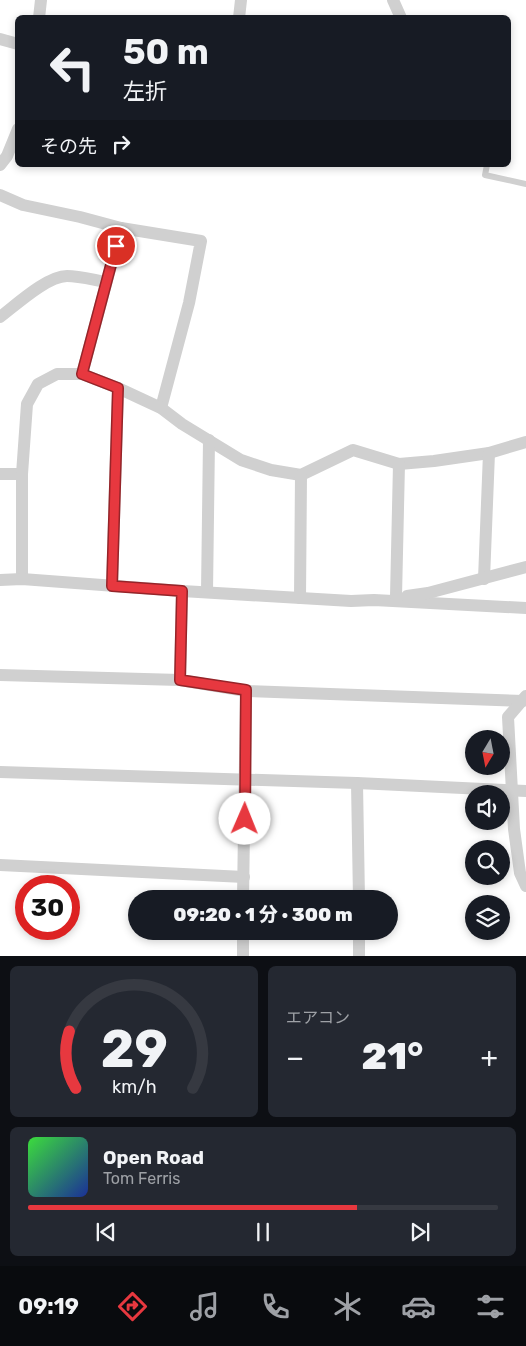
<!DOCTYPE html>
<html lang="ja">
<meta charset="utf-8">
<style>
:root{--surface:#171b24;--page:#242831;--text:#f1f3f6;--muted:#9ea1a6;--line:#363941;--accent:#e7383f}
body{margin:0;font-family:Rubik,"Noto Sans JP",sans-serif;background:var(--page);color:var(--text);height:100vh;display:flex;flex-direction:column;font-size:19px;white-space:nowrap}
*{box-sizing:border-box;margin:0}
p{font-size:16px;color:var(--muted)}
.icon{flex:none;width:28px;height:28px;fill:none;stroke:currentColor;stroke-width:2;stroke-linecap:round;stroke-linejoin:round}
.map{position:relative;height:956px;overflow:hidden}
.side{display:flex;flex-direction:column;gap:10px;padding:10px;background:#0d0f14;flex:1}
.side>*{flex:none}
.guide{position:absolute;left:15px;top:15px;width:496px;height:152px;border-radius:8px;box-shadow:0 2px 8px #0003;background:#171b24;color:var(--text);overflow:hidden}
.needle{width:32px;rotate:190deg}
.buttons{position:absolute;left:465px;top:730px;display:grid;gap:10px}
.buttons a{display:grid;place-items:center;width:45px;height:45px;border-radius:50%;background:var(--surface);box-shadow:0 2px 8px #0003;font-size:25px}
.speed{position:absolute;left:15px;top:875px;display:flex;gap:10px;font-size:25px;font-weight:700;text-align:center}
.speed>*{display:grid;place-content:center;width:65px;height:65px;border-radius:50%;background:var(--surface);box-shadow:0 2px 8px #0003;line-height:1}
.speed .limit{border:8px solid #d22;background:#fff;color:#111}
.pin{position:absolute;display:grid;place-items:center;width:42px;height:42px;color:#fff;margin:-21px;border:2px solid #fff;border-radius:50%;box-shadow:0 1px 5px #0007}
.me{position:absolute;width:55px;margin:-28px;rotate:1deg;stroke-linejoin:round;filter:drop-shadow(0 0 4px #0008)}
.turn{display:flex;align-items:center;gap:18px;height:105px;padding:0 25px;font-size:22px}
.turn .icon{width:65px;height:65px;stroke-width:2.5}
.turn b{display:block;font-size:35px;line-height:42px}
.then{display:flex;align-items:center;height:48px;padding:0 25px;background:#0003;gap:10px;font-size:19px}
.big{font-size:38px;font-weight:800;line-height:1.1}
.side .tile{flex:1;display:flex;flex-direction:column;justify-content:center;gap:8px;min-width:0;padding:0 18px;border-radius:8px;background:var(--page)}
.side .dial{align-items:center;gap:0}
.dial svg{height:130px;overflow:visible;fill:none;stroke:var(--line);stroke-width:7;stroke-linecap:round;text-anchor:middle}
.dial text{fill:var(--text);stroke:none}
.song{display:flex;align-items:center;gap:15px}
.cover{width:60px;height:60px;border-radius:8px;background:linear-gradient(135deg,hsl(120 70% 55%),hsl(230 70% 35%))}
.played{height:5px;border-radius:2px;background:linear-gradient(90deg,var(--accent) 70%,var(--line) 70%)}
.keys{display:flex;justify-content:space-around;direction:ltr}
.heat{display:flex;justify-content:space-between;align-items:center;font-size:28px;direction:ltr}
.side .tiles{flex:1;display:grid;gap:10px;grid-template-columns:1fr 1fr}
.tile:last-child{grid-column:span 2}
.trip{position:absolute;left:128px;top:890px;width:270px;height:50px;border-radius:25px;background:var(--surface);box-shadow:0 2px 8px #0003;font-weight:800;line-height:50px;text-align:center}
.tabs{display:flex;height:80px;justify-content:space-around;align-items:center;background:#090b0e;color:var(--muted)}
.tabs .icon{width:35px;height:35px}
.tabs .active{color:var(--accent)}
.tabs b{font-size:22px;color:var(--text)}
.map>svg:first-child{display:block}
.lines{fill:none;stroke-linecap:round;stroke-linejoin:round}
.service{stroke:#d0d0d0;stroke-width:6}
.minor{stroke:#d0d0d0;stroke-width:12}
.route-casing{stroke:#962429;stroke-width:12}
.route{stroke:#e7383f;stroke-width:9}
</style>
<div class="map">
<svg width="526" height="956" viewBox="0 0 526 956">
<rect width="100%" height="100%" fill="#fff"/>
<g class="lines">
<!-- service -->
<path class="service" d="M487,165l-2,10 41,9"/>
<!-- minor -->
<g class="minor">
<path d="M393,0l8,18"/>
<path d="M39,18l2,-18"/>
<path d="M239,18l2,-18"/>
<path d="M0,39l18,5"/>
<path d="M0,165l7,-9 11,-27"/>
<path d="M0,195l23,10 57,12 41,11 80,13 -12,62 -28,105"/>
<path d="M0,317c16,-12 47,-41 67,-41 12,0 27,4 39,6"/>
<path d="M82,374l39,-146"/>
<path d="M0,474h22"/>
<path d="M22,579v-105l5,-70 11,-20 19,-10h25l36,14 43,20 21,16 59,36 30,10 30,5 52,-25 46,14 35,-3 55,-8 37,-11"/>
<path d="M484,579l5,-126"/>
<path d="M0,580l22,-1 160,12 169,10 23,-1 152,8"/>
<path d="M112,586l6,-198"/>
<path d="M207,592l2,-152"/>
<path d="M407,596l21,-3 98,-26"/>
<path d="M396,597l3,-133"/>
<path d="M300,598l1,-123"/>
<path d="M0,675l180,5 66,11 277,10"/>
<path d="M180,680l2,-89"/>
<path d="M526,696l-18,21 6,112 6,44 6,13"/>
<path d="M0,772l357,11 169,8"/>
<path d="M357,783l2,116"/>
<path d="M0,865l244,12"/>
<path d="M243,899l3,-208"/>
<path d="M359,931v25"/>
<path d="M243,956v-25"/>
</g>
</g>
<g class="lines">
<defs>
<path id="route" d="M116,246l-34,128 36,14 -6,198 70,5 -2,89 66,10 -1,129"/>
</defs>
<!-- route casing -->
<use href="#route" class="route-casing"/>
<!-- route -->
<use href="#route" class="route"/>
</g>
</svg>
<div class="buttons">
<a><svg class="needle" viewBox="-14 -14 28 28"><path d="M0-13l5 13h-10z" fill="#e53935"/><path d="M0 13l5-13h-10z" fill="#9ea1a6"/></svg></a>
<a><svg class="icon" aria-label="sound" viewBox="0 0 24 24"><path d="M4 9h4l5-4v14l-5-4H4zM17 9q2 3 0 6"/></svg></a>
<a><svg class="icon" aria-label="search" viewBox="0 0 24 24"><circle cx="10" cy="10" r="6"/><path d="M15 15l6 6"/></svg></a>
<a><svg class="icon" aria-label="layers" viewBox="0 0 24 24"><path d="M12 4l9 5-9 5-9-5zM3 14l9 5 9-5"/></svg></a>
</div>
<div class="speed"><div class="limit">30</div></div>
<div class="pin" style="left:116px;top:246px;background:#d93025"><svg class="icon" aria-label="arrive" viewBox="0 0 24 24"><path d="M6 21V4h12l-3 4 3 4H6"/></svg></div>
<svg class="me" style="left:245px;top:819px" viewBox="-20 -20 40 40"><circle r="19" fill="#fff"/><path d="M0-13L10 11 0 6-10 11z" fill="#e7383f"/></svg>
<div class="trip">09:20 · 1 分 · 300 m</div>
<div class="guide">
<div class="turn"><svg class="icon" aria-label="left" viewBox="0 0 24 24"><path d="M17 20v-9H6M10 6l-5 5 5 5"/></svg><div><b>50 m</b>左折</div></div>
<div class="then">その先<svg class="icon" aria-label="right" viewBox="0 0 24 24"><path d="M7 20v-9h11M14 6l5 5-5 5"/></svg></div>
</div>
</div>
<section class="side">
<div class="tiles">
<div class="tile dial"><svg viewBox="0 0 100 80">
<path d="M14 69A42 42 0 1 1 86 69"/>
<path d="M14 69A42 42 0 0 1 10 34" stroke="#e7383f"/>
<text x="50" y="56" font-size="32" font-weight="700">29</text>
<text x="50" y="72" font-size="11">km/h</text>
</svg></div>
<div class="tile"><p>エアコン</p>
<div class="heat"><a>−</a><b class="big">21°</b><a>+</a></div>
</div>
<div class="tile">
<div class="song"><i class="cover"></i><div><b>Open Road</b><p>Tom Ferris</p></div></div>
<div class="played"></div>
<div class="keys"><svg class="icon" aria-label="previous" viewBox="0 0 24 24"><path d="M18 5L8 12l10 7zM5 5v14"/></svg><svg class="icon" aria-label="pause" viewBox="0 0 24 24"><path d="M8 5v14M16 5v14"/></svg><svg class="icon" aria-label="next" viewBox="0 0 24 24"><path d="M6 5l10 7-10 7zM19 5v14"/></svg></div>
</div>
</div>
</section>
<nav class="tabs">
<b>09:19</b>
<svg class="icon active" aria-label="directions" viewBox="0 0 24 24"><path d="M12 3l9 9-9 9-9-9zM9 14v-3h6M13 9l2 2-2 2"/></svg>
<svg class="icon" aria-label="music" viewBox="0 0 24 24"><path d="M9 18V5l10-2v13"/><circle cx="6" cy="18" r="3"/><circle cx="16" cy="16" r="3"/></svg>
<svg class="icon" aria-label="phone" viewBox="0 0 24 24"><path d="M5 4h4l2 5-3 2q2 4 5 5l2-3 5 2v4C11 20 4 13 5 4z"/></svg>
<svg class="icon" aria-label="climate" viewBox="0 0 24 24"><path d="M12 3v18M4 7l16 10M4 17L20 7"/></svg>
<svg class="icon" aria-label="car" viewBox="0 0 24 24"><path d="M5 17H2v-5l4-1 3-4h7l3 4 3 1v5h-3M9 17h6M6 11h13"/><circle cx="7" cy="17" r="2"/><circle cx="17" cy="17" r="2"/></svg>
<svg class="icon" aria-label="filters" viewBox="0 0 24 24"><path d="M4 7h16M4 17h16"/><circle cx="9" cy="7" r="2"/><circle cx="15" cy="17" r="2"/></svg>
</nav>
